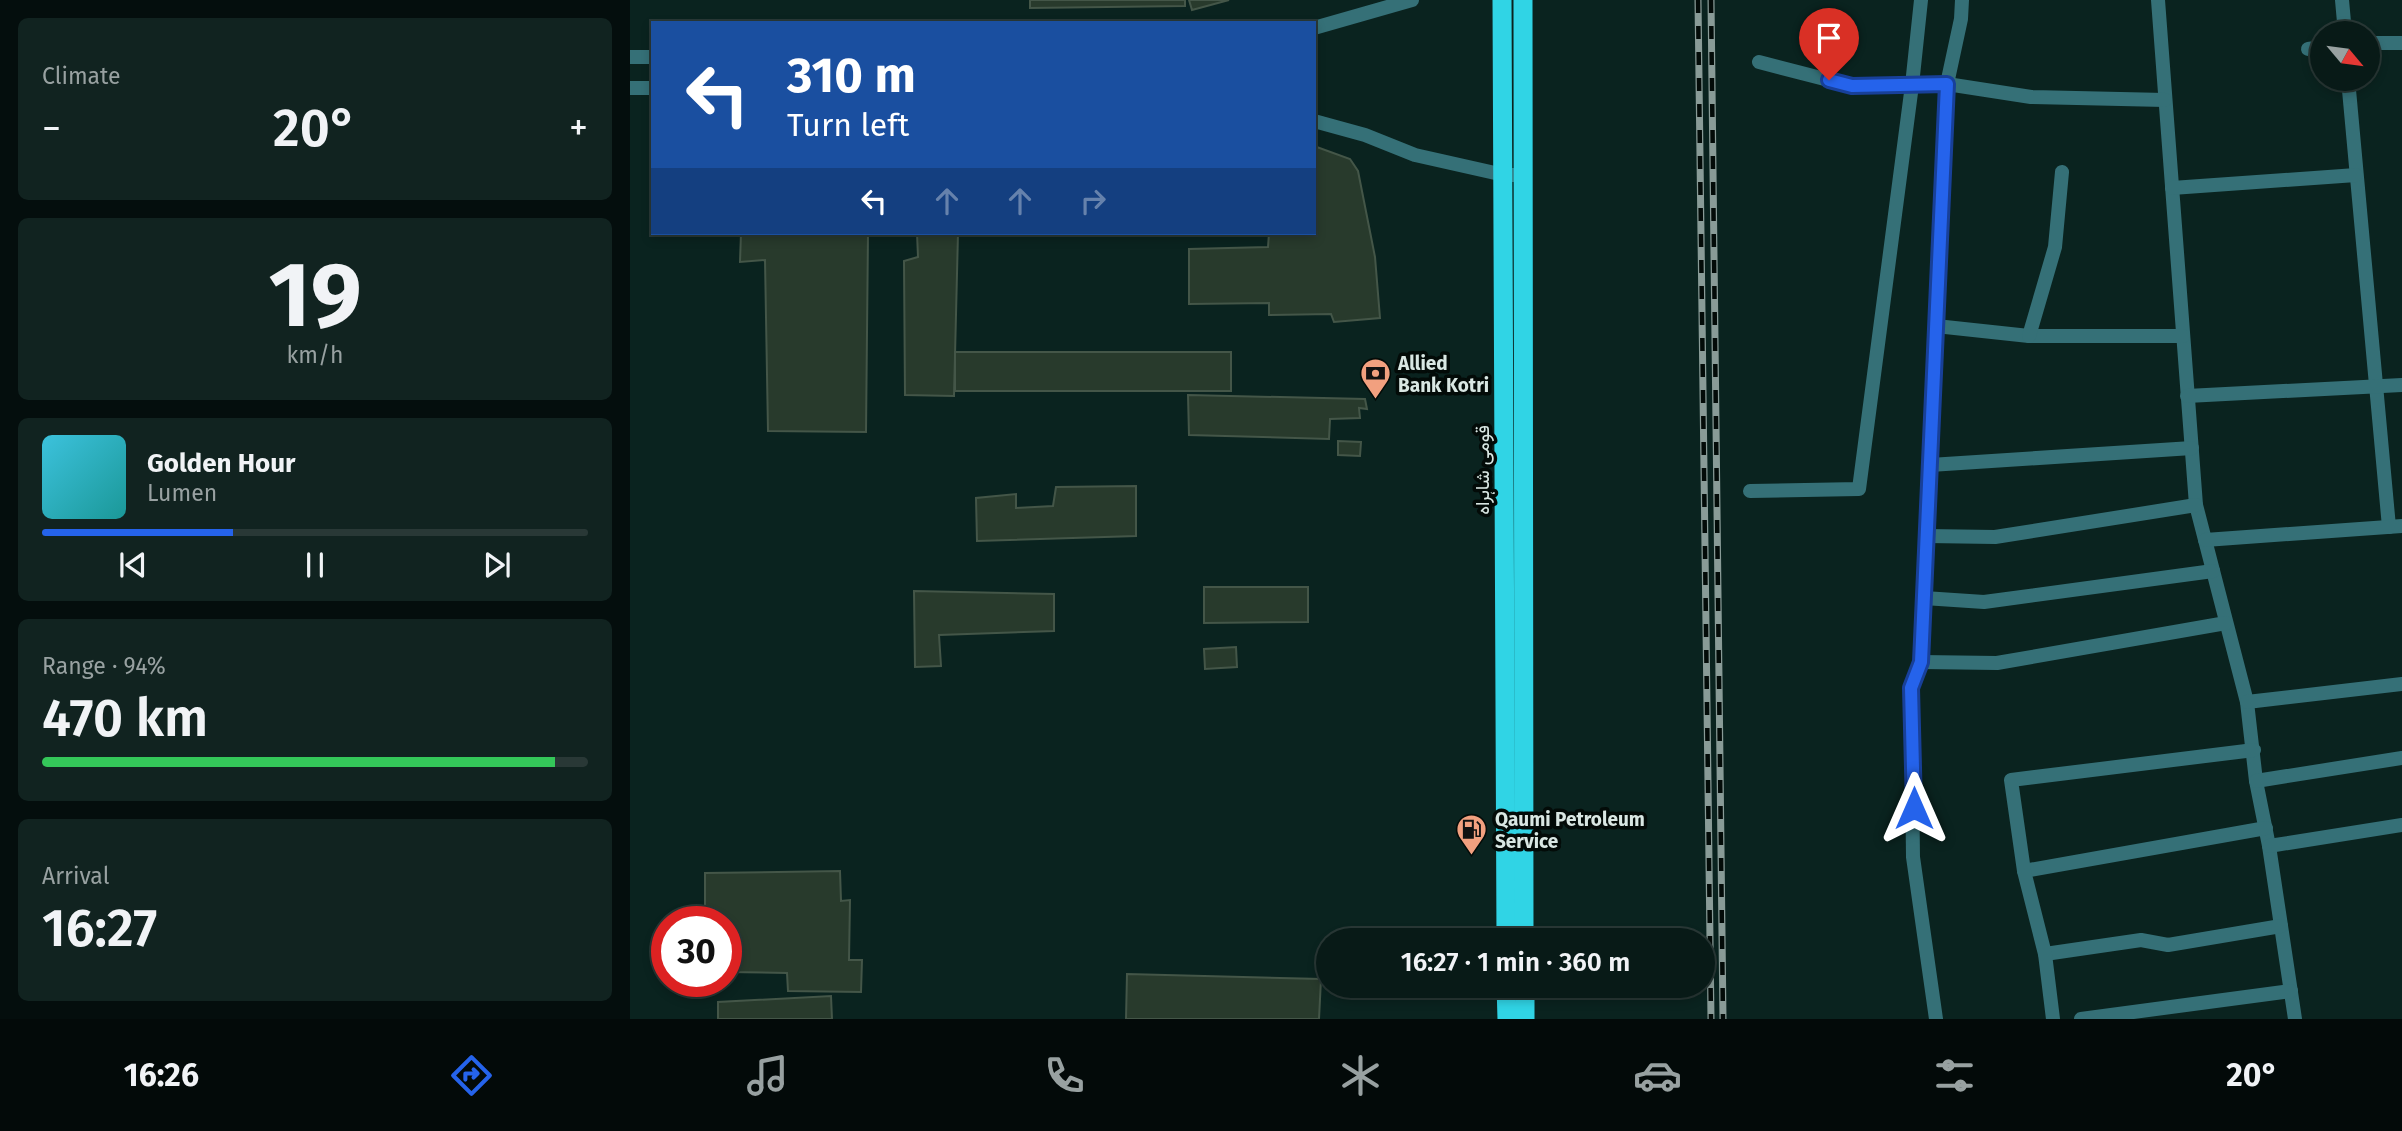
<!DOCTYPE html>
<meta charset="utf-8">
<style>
:root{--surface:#081a17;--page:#112320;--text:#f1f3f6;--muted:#98a1a1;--line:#293836;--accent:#2563eb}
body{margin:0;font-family:"Fira Sans",Vazirmatn,sans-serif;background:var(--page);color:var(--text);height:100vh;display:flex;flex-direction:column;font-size:26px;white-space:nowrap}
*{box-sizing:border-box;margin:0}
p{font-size:23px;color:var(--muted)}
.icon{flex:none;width:38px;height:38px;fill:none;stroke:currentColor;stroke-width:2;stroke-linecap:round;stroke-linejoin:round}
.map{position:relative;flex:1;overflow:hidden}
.drawer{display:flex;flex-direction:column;gap:18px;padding:18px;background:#040e0d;width:630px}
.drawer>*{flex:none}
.guide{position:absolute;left:21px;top:21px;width:665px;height:214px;border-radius:0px;box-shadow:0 4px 10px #0003,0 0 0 2px var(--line);background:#1a4fa0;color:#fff;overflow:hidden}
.needle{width:46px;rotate:119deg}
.controls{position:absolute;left:1680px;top:21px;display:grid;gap:14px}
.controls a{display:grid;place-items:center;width:70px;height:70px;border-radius:50%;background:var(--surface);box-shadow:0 4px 10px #0003,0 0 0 2px var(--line);font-size:35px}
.speed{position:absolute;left:21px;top:906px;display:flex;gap:14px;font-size:35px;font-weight:700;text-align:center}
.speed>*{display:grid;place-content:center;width:91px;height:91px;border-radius:50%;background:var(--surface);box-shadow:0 4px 10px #0003,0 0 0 2px var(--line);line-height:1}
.speed .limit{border:10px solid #d22;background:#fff;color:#111}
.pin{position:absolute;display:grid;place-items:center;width:60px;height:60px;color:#fff;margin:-72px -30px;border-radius:50% 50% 50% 0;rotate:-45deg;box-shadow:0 0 7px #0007}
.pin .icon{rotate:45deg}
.me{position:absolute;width:77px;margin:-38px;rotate:0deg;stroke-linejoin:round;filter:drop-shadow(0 0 5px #0008)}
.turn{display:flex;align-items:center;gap:24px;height:147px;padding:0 21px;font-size:32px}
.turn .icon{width:91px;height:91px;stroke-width:2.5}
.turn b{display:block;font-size:49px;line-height:60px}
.lanes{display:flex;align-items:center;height:66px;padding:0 21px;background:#0003;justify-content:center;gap:35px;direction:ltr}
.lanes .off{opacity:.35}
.big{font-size:52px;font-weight:600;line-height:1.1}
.drawer .tile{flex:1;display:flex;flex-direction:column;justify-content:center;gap:10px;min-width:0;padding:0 24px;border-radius:10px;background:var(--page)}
.drawer .dial{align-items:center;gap:0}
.dial b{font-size:91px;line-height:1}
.song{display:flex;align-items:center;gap:21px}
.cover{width:84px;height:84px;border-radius:10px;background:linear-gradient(135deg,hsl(190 70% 55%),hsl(180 70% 35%))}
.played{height:7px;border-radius:4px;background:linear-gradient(90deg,var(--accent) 35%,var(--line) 35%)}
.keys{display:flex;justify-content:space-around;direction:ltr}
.heat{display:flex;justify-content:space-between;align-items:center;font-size:38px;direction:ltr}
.charge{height:10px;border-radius:5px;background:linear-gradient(90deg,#34c759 94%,var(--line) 0)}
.trip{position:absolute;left:686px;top:928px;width:399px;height:70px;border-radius:35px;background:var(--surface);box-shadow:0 4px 10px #0003,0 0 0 2px var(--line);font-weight:600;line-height:70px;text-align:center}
.tabs{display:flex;height:112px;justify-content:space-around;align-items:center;background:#030a09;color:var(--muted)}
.tabs .icon{width:49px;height:49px}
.tabs .active{color:var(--accent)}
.tabs b{font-size:32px;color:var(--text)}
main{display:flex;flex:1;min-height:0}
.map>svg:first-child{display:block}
.building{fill:#283a2c;stroke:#445648;stroke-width:2}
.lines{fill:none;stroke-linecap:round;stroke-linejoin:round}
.minor{stroke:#357077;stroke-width:14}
.trunk{stroke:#30d4e5;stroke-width:19}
.rail-casing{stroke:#899b97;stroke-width:7}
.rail{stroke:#030b08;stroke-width:4.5;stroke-dasharray:13;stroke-linecap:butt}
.route-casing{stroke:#184099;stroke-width:18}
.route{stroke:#2563eb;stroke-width:12}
.labels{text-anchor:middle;stroke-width:7;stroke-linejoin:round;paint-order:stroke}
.poi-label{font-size:19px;font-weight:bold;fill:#d9e7e3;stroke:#030b08;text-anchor:start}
.street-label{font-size:19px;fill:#d9e7e3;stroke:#030b08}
</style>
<main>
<section class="drawer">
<div class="tile"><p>Climate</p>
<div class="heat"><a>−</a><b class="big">20°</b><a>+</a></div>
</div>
<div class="tile dial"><b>19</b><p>km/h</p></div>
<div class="tile">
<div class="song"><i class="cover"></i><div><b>Golden Hour</b><p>Lumen</p></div></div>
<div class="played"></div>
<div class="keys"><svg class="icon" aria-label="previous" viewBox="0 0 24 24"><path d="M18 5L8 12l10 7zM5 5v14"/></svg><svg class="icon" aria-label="pause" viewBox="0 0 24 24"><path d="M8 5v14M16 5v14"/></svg><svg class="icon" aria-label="next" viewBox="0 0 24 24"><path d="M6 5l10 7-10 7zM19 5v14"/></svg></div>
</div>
<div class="tile"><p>Range · 94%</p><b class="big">470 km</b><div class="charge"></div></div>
<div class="tile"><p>Arrival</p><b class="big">16:27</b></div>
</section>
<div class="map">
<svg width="1772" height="1019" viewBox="0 0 1772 1019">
<rect width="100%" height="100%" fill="#0a231f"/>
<!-- building -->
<g class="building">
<path d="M400,0h155v6l-155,2z"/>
<path d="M559,0h40l-37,10z"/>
<path d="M684,146l36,13 8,12 17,86 5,61 -46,4 -3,-8 -62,1v-12l-80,1v-55l79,-2 1,-14h45z"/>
<path d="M111,233h127l-2,199 -98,-1 -3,-171 -25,2z"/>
<path d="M287,233h41l-4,163 -49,-1 -1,-134 14,-4z"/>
<rect x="325" y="352" width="276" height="39"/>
<path d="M558,395l177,4 2,10 -8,-1 1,10 -30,1 -1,20 -140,-4z"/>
<path d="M708,441l23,1 -1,14 -22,-1z"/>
<path d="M506,486v50l-159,5 -1,-43 40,-4v14l37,-2 3,-19z"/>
<path d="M574,587h104v35l-104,1z"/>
<path d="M284,591l140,3v37l-115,4 2,31 -26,1z"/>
<path d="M606,647l1,20 -32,2 -1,-20z"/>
<path d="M210,871l1,30 9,-1 -1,60h13l-1,32 -73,-1 -1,-18 -61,-1v-50h-21v-49z"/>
<path d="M497,974l194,5 -2,40h-193z"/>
<path d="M201,996l1,23h-114v-17z"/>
</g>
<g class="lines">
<!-- minor -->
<g class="minor">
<path d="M1528,0l38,505 51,197 9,79 13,65 26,173"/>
<path d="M1712,0l3,33"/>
<path d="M684,28l98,-28"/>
<path d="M1738,43h34"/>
<path d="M1678,49l14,-2"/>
<path d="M0,57h23"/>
<path d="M1129,62l93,24 95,-2 84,13 134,3"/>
<path d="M1718,79l41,448"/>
<path d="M0,88h23"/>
<path d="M684,121l51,14 50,20 89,20h19"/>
<path d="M1542,188l184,-13"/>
<path d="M1306,326l93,10h154"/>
<path d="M1399,336l26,-89 7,-75"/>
<path d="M1557,396l215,-11"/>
<path d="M1300,465l262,-17"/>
<path d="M1120,491l109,-2 53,-404 9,-85"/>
<path d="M1297,536l68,1 201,-32"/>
<path d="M1575,540l197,-14"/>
<path d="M1294,598l60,4 229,-31"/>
<path d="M1291,662l76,1 229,-40"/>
<path d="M1617,702l155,-18"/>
<path d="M1626,781l146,-23"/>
<path d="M1639,846l133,-21"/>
<path d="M1394,871l242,-43"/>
<path d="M1415,954l96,-14 27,5 113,-19"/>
<path d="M1306,1019l-23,-162 -2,-169 10,-26 26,-578 14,-65 1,-19"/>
<path d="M1423,1019l-8,-65 -21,-83 -13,-91 243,-30"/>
<path d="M1451,1019l210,-28"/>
</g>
<!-- trunk -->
<g class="trunk">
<path d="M872,0l4,940"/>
<path d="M893,0l1,940"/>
<path d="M876,985l1,34"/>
<path d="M895,985v34"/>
</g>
<defs>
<g id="rail">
<path d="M1068,0l13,1019"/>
<path d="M1081,0l12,1019"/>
</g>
</defs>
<!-- rail casing -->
<use href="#rail" class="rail-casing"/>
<!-- rail -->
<use href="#rail" class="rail"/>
</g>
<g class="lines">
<defs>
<path id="route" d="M1199,80l23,6 95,-2 -26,578 -10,26 3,120"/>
</defs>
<!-- route casing -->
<use href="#route" class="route-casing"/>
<!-- route -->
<use href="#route" class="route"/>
</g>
<!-- icons -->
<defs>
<symbol id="bank-pin" viewBox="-11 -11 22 30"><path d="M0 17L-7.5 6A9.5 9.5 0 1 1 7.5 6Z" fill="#f2a07f" stroke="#030b08"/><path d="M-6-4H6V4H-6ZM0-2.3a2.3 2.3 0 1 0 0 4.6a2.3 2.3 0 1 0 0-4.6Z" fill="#111"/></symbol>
<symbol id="fuel-pin" viewBox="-11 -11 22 30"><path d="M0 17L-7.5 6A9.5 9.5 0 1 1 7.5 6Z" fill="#f2a07f" stroke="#030b08"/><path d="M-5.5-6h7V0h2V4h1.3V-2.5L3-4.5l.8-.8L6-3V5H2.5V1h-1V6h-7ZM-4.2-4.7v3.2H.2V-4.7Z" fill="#111"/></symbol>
</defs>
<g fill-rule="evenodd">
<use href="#bank-pin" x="728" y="356" width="35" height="47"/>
<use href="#fuel-pin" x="824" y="812" width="35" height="47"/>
</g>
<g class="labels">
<!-- poi labels -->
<g class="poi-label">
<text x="768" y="370">Allied<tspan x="768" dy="22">Bank Kotri</tspan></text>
<text x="865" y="826">Qaumi Petroleum<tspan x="865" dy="22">Service</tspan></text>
</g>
<!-- street labels -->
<g class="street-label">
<text transform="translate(852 470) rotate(-90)" y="7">قومی شاہراہ</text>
</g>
</g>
</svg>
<div class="controls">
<a><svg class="needle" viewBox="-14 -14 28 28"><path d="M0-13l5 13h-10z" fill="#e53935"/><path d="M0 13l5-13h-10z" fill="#98a1a1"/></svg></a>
</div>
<div class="speed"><div class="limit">30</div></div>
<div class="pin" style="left:1199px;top:80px;background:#d93025"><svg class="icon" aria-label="arrive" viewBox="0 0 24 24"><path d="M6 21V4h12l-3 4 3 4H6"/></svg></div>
<svg class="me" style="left:1284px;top:808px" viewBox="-20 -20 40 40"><path d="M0-17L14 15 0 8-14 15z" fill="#2563eb" stroke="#fff" stroke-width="4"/></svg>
<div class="trip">16:27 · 1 min · 360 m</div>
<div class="guide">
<div class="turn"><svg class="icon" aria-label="left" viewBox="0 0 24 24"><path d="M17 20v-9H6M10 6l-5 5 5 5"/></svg><div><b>310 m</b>Turn left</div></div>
<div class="lanes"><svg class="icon" aria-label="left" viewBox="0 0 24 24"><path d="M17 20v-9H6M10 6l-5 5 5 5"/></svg><svg class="icon off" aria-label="ahead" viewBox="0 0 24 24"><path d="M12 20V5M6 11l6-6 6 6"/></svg><svg class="icon off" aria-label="ahead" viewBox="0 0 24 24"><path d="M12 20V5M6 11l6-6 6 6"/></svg><svg class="icon off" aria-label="right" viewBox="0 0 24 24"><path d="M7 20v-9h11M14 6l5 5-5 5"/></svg></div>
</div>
</div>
</main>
<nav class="tabs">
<b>16:26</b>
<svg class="icon active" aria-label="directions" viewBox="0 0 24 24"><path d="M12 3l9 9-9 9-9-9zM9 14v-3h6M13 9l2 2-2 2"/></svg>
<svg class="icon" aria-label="music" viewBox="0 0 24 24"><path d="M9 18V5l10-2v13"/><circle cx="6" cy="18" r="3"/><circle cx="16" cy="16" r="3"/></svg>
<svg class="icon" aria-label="phone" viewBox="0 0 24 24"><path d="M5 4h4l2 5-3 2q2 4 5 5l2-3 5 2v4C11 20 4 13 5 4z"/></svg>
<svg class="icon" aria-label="climate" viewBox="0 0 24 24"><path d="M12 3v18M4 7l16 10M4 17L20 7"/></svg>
<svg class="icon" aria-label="car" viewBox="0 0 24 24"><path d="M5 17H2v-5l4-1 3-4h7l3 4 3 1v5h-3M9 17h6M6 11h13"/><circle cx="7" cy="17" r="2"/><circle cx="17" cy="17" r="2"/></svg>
<svg class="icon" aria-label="filters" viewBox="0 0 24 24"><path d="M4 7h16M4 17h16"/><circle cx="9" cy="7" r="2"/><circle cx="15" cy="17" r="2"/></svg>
<b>20°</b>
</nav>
